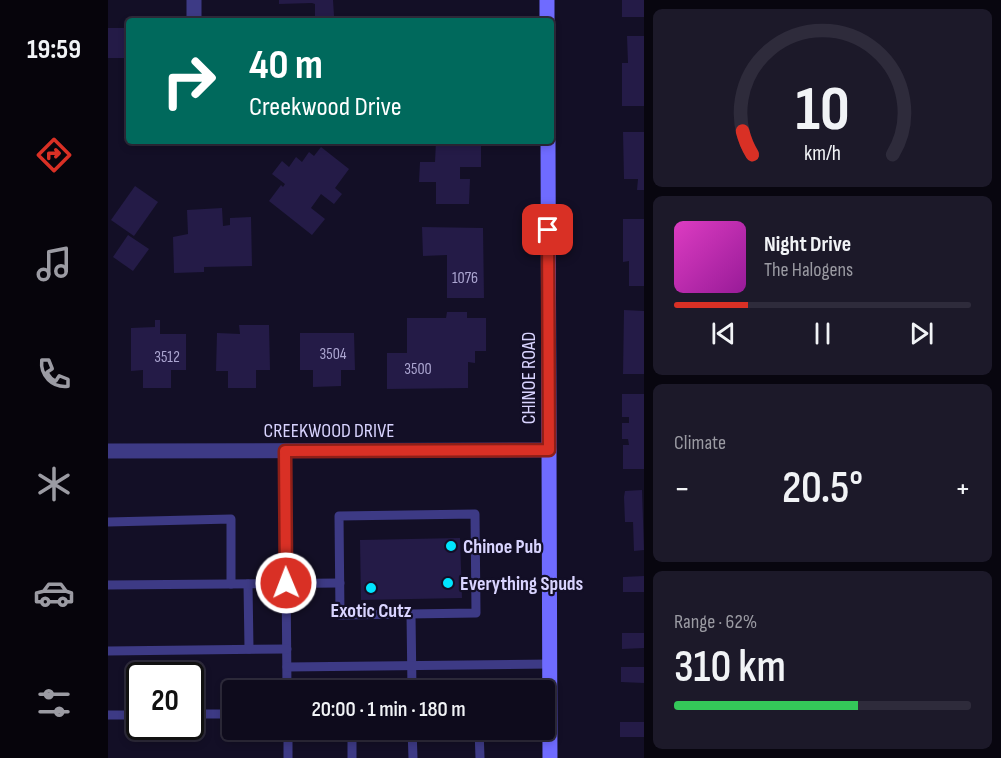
<!DOCTYPE html>
<meta charset="utf-8">
<style>
:root{--surface:#0e0b1c;--page:#1c1929;--text:#f1f3f6;--muted:#9b9ba3;--line:#2e2b3b;--accent:#d93025}
body{margin:0;font-family:"Sofia Sans Condensed",sans-serif;background:var(--page);color:var(--text);height:100vh;display:flex;flex-direction:column;font-size:22px;white-space:nowrap}
*{box-sizing:border-box;margin:0}
p{font-size:20px;color:var(--muted)}
.icon{flex:none;width:33px;height:33px;fill:none;stroke:currentColor;stroke-width:2;stroke-linecap:round;stroke-linejoin:round}
.map{position:relative;flex:1;overflow:hidden}
.side{display:flex;flex-direction:column;gap:9px;padding:9px;background:#08060f;width:357px}
.side>*{flex:none}
.guide{position:absolute;left:18px;top:18px;width:428px;height:126px;border-radius:6px;box-shadow:0 3px 9px #0003,0 0 0 2px var(--line);background:#00695c;color:#fff;overflow:hidden}
.speed{position:absolute;left:18px;top:662px;display:flex;gap:12px;font-size:30px;font-weight:700;text-align:center}
.speed>*{display:grid;place-content:center;width:78px;height:78px;border-radius:50%;background:var(--surface);box-shadow:0 3px 9px #0003,0 0 0 2px var(--line);line-height:1}
.speed .limit{border:3px solid #111;border-radius:9px;background:#fff;color:#111}
.pin{position:absolute;display:grid;place-items:center;width:51px;height:51px;color:#fff;margin:-26px;border-radius:12px;box-shadow:0 3px 9px #0006}
.me{position:absolute;width:66px;margin:-33px;rotate:359deg;stroke-linejoin:round;filter:drop-shadow(0 0 4px #0008)}
.turn{display:flex;align-items:center;gap:21px;height:126px;padding:0 24px;font-size:27px}
.turn .icon{width:78px;height:78px;stroke-width:2.5}
.turn b{display:block;font-size:42px;line-height:51px}
.big{font-size:45px;font-weight:600;line-height:1.1}
.side .card{flex:1;display:flex;flex-direction:column;justify-content:center;gap:9px;min-width:0;padding:0 21px;border-radius:9px;background:var(--page)}
.side .dial{align-items:center;gap:0}
.dial svg{height:156px;overflow:visible;fill:none;stroke:var(--line);stroke-width:7;stroke-linecap:round;text-anchor:middle}
.dial text{fill:var(--text);stroke:none}
.song{display:flex;align-items:center;gap:18px}
.cover{width:72px;height:72px;border-radius:9px;background:linear-gradient(135deg,hsl(310 70% 55%),hsl(300 70% 35%))}
.played{height:6px;border-radius:3px;background:linear-gradient(90deg,var(--accent) 25%,var(--line) 25%)}
.keys{display:flex;justify-content:space-around;direction:ltr}
.heat{display:flex;justify-content:space-between;align-items:center;font-size:33px;direction:ltr}
.charge{height:9px;border-radius:4px;background:linear-gradient(90deg,#34c759 62%,var(--line) 0)}
.trip{position:absolute;left:114px;top:680px;width:333px;height:60px;border-radius:6px;background:var(--surface);box-shadow:0 3px 9px #0003,0 0 0 2px var(--line);font-weight:600;line-height:60px;text-align:center}
main{display:flex;flex:1;min-height:0}
.dock{display:flex;flex-direction:column;width:108px;justify-content:space-around;align-items:center;background:#06040b;color:var(--muted)}
.dock .icon{width:42px;height:42px}
.dock .selected{color:var(--accent)}
.dock b{font-size:27px;color:var(--text)}
.map>svg:first-child{display:block}
.building{fill:#241b47}
.lines{fill:none;stroke-linecap:round;stroke-linejoin:round}
.lane{stroke:#3d3a85;stroke-width:9}
.street{stroke:#3d3a85;stroke-width:15}
.secondary{stroke:#6f6bff;stroke-width:15}
.route-casing{stroke:#8d1f18;stroke-width:15}
.route{stroke:#d93025;stroke-width:10}
.poi-dot{fill:#00e5ff;stroke:#130f26;stroke-width:2}
.labels{text-anchor:middle;stroke-width:4.5;stroke-linejoin:round;paint-order:stroke}
.number-label{font-size:16px;fill:#aca6d1}
.street-label{font-size:20px;fill:#d9d4ff;stroke:#130f26}
.poi-label{font-size:20px;font-weight:bold;fill:#d9d4ff;stroke:#130f26;text-anchor:start}
</style>
<main>
<nav class="dock">
<b>19:59</b>
<svg class="icon selected" aria-label="directions" viewBox="0 0 24 24"><path d="M12 3l9 9-9 9-9-9zM9 14v-3h6M13 9l2 2-2 2"/></svg>
<svg class="icon" aria-label="music" viewBox="0 0 24 24"><path d="M9 18V5l10-2v13"/><circle cx="6" cy="18" r="3"/><circle cx="16" cy="16" r="3"/></svg>
<svg class="icon" aria-label="phone" viewBox="0 0 24 24"><path d="M5 4h4l2 5-3 2q2 4 5 5l2-3 5 2v4C11 20 4 13 5 4z"/></svg>
<svg class="icon" aria-label="climate" viewBox="0 0 24 24"><path d="M12 3v18M4 7l16 10M4 17L20 7"/></svg>
<svg class="icon" aria-label="car" viewBox="0 0 24 24"><path d="M5 17H2v-5l4-1 3-4h7l3 4 3 1v5h-3M9 17h6M6 11h13"/><circle cx="7" cy="17" r="2"/><circle cx="17" cy="17" r="2"/></svg>
<svg class="icon" aria-label="filters" viewBox="0 0 24 24"><path d="M4 7h16M4 17h16"/><circle cx="9" cy="7" r="2"/><circle cx="15" cy="17" r="2"/></svg>
</nav>
<div class="map">
<svg width="536" height="758" viewBox="0 0 536 758">
<rect width="100%" height="100%" fill="#130f26"/>
<!-- building -->
<g class="building">
<path d="M171,0h54l1,16h-19v-12l-3,-1 -33,1z"/>
<rect x="514" y="0" width="22" height="17"/>
<path d="M0,28h19l1,30h-20z"/>
<path d="M519,36h17v70h-22v-43h6z"/>
<path d="M515,132h21v58h-7l1,-11h-14z"/>
<path d="M328,141h40v2h5v24h-21v12h10l-1,25h-33v-22h-17l1,-20h15z"/>
<path d="M213,147l28,22 -14,19 7,6 -8,10 -13,-10 -10,14 14,11 -13,16 -43,-34 12,-16 2,2 2,-3 -13,-10 10,-13 7,6 7,-10 6,5 7,-10 5,4z"/>
<path d="M27,186l23,16 -24,34 -23,-16z"/>
<path d="M114,208l1,18 7,-1v-7l21,-1 1,49 -48,1v5l-30,1 -1,-36 15,-3 -1,-24z"/>
<path d="M515,219h21v67h-15v-25l-6,1z"/>
<path d="M314,227l61,1 1,70h-37v-43l-24,1z"/>
<path d="M20,235l21,14 -16,22 -20,-14z"/>
<path d="M516,310l20,1v63h-21z"/>
<path d="M339,312h20v6h19v33h-11v12l-7,-1v26l-81,1v-36h20v-35h39z"/>
<path d="M47,320h5v14h26v36h-15v18h-28v-18l-12,1v-43l24,-1z"/>
<path d="M131,325h30l1,45h-14v18h-28v-17h-12l1,-38 23,1z"/>
<path d="M192,333h54l1,37h-14v16l-28,1v-17h-13z"/>
<path d="M514,394h22v75h-21v-24h6l-1,-6h-6v-16h7v-6h-7z"/>
<path d="M534,490l2,60 -10,1 -1,-29h-8l-1,-25 1,-6z"/>
<path d="M352,538l2,60 -101,2 -1,-60z"/>
<path d="M536,576v16h-21v-15z"/>
<path d="M514,633h22v15l-22,1z"/>
<path d="M513,667h23v16l-23,-1z"/>
<rect x="512" y="722" width="24" height="15"/>
</g>
<g class="lines">
<!-- lane -->
<g class="lane">
<path d="M177,451l2,239"/>
<path d="M367,514l1,99 -136,2 -1,-99z"/>
<path d="M0,522l123,-3v65"/>
<path d="M140,584l1,65"/>
<path d="M0,585l232,-2"/>
<path d="M303,614l1,76"/>
<path d="M0,651l179,-2"/>
<path d="M179,667l263,-3"/>
<path d="M82,714h42"/>
<path d="M0,715h32"/>
<path d="M180,729v29"/>
<path d="M244,729v29"/>
<path d="M304,729l1,29"/>
<path d="M371,729l1,29"/>
</g>
<!-- street -->
<g class="street">
<path d="M86,0v21"/>
<path d="M0,451l441,-1"/>
</g>
<!-- secondary -->
<g class="secondary">
<path d="M439,0v21"/>
<path d="M440,141l2,617"/>
</g>
</g>
<g class="lines">
<defs>
<path id="route" d="M178,583l-1,-132 264,-1 -1,-220"/>
</defs>
<!-- route casing -->
<use href="#route" class="route-casing"/>
<!-- route -->
<use href="#route" class="route"/>
</g>
<!-- markers -->
<g class="poi-dot">
<circle cx="343" cy="546" r="6"/>
<circle cx="340" cy="583" r="6"/>
<circle cx="263" cy="588" r="6"/>
</g>
<g class="labels">
<!-- number labels -->
<g class="number-label">
<text x="357" y="283">1076</text>
<text x="225" y="359">3504</text>
<text x="59" y="362">3512</text>
<text x="310" y="374">3500</text>
</g>
<!-- street labels -->
<g class="street-label">
<text transform="translate(420 378) rotate(-90)" y="7">CHINOE ROAD</text>
<text x="221" y="437">CREEKWOOD DRIVE</text>
</g>
<!-- poi labels -->
<g class="poi-label">
<text x="355" y="553">Chinoe Pub</text>
<text x="352" y="590">Everything Spuds</text>
<text x="263" y="617" text-anchor="middle">Exotic Cutz</text>
</g>
</g>
</svg>
<div class="speed"><div class="limit">20</div></div>
<div class="pin" style="left:440px;top:230px;background:#d93025"><svg class="icon" aria-label="arrive" viewBox="0 0 24 24"><path d="M6 21V4h12l-3 4 3 4H6"/></svg></div>
<svg class="me" style="left:178px;top:583px" viewBox="-20 -20 40 40"><circle r="17" fill="#d93025" stroke="#fff" stroke-width="3"/><path d="M0-11L8 9 0 5-8 9z" fill="#fff"/></svg>
<div class="trip">20:00 · 1 min · 180 m</div>
<div class="guide">
<div class="turn"><svg class="icon" aria-label="right" viewBox="0 0 24 24"><path d="M7 20v-9h11M14 6l5 5-5 5"/></svg><div><b>40 m</b>Creekwood Drive</div></div>
</div>
</div>
<section class="side">
<div class="card dial"><svg viewBox="0 0 100 80">
<path d="M14 69A42 42 0 1 1 86 69"/>
<path d="M14 69A42 42 0 0 1 9 57" stroke="#d93025"/>
<text x="50" y="56" font-size="32" font-weight="700">10</text>
<text x="50" y="72" font-size="11">km/h</text>
</svg></div>
<div class="card">
<div class="song"><i class="cover"></i><div><b>Night Drive</b><p>The Halogens</p></div></div>
<div class="played"></div>
<div class="keys"><svg class="icon" aria-label="previous" viewBox="0 0 24 24"><path d="M18 5L8 12l10 7zM5 5v14"/></svg><svg class="icon" aria-label="pause" viewBox="0 0 24 24"><path d="M8 5v14M16 5v14"/></svg><svg class="icon" aria-label="next" viewBox="0 0 24 24"><path d="M6 5l10 7-10 7zM19 5v14"/></svg></div>
</div>
<div class="card"><p>Climate</p>
<div class="heat"><a>−</a><b class="big">20.5°</b><a>+</a></div>
</div>
<div class="card"><p>Range · 62%</p><b class="big">310 km</b><div class="charge"></div></div>
</section>
</main>
